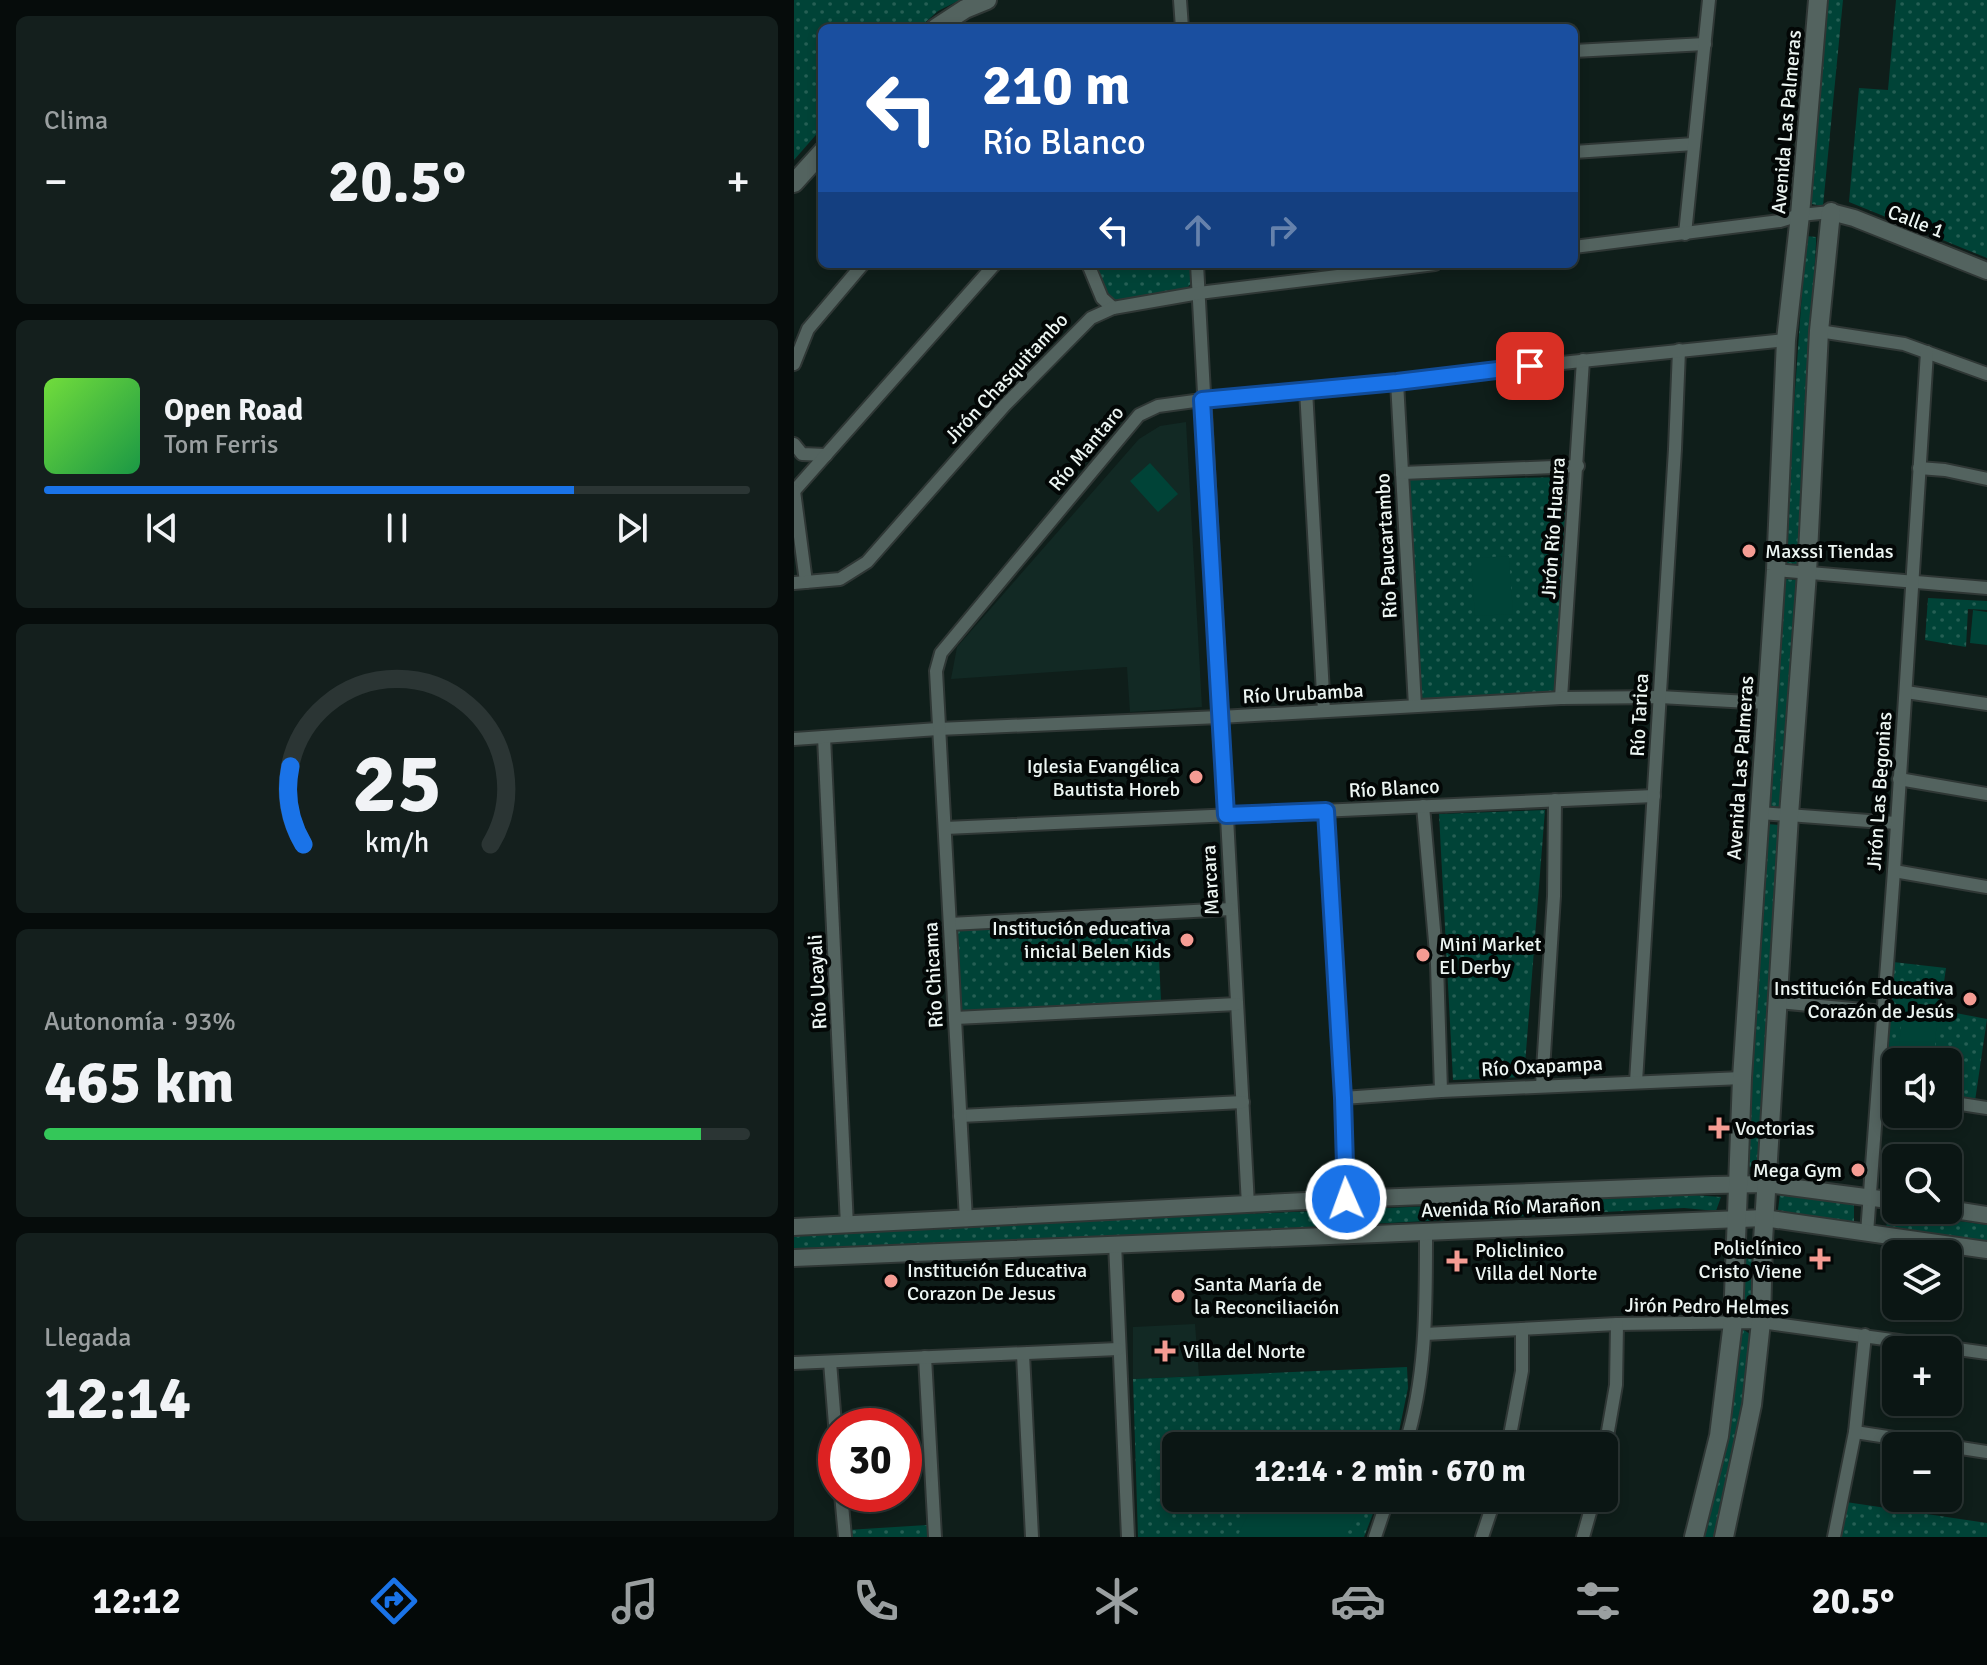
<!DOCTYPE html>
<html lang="es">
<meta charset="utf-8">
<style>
:root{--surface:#0b1614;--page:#141f1d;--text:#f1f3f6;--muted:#9a9fa0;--line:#2b3534;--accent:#1a73e8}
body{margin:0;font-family:Signika,sans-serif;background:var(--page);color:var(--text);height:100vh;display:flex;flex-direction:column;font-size:30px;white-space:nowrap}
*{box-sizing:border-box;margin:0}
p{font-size:26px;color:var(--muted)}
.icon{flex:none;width:44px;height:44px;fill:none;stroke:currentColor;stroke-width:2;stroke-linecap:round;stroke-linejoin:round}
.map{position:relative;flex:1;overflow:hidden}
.drawer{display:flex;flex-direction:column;gap:16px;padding:16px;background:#060c0b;width:794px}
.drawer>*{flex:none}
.banner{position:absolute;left:24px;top:24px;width:760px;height:244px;border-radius:12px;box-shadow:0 4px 12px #0003,0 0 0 2px var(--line);background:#1a4fa0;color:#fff;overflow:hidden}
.controls{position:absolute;left:1088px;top:1048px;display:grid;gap:16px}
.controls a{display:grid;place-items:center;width:80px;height:80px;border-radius:12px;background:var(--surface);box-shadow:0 4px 12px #0003,0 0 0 2px var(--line);font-size:40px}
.speed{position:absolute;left:24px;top:1408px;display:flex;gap:16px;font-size:40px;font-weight:700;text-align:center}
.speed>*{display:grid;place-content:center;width:104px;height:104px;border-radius:50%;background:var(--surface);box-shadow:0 4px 12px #0003,0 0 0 2px var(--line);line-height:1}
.speed .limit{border:12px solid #d22;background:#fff;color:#111}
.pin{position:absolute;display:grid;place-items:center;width:68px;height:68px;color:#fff;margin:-34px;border-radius:16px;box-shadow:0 4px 12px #0006}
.me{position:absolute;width:88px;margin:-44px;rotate:358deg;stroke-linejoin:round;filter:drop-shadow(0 0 6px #0008)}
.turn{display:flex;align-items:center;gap:28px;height:168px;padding:0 32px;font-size:36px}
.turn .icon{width:104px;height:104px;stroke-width:2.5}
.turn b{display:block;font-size:56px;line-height:68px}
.lanes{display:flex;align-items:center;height:76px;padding:0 32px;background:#0003;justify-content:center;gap:40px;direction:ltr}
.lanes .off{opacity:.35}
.big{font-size:60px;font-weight:700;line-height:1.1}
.drawer .card{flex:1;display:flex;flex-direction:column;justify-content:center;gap:12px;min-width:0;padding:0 28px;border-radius:12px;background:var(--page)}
.drawer .dial{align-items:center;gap:0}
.dial svg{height:208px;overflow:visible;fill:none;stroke:var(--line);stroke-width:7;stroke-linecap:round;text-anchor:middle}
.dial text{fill:var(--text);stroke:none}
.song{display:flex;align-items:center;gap:24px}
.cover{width:96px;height:96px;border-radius:12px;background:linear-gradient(135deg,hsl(100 70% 55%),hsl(140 70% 35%))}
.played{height:8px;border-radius:4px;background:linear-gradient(90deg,var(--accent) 75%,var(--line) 75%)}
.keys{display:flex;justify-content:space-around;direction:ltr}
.heat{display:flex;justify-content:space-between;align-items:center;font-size:44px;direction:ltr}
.charge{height:12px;border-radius:6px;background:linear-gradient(90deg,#34c759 93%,var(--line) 0)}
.trip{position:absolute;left:368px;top:1432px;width:456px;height:80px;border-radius:12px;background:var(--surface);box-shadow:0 4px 12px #0003,0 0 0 2px var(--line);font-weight:700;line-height:80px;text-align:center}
.menu{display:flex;height:128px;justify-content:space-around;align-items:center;background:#040908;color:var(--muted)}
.menu .icon{width:56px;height:56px}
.menu .current{color:var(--accent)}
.menu b{font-size:36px;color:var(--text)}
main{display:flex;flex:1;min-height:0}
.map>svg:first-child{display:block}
.built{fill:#122924}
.green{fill:url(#green-dots)}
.pitch{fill:#004337}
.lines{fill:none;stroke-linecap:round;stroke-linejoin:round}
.minor-casing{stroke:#2f3735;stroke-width:16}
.tertiary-casing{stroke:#2f3735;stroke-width:20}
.secondary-casing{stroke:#2f3735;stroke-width:22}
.minor{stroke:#53635f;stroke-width:12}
.tertiary{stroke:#53635f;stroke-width:16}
.secondary{stroke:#53635f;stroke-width:18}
.route-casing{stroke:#114b97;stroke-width:20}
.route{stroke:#1a73e8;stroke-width:14}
.poi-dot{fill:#f59c93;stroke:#030706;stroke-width:3}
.labels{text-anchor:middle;stroke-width:8;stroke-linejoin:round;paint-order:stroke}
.street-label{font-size:20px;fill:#ecf5f2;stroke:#030706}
.poi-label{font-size:20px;fill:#ecf5f2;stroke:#030706;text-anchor:start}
</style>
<main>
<section class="drawer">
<div class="card"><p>Clima</p>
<div class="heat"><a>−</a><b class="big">20.5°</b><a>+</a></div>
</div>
<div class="card">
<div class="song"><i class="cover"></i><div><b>Open Road</b><p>Tom Ferris</p></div></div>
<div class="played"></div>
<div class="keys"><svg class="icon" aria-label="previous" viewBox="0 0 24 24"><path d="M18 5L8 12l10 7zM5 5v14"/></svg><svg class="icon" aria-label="pause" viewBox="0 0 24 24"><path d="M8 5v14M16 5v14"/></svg><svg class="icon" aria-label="next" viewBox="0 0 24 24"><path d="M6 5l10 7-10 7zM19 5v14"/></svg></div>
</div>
<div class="card dial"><svg viewBox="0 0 100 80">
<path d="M14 69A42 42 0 1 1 86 69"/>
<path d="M14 69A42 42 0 0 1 9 39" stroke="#1a73e8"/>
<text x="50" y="56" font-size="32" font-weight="700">25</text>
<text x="50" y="72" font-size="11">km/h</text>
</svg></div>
<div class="card"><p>Autonomía · 93%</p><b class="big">465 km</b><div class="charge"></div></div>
<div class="card"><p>Llegada</p><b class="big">12:14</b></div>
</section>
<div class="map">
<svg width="1193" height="1537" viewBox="0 0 1193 1537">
<defs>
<pattern id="green-dots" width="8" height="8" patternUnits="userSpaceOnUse" patternTransform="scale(2)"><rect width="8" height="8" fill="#004337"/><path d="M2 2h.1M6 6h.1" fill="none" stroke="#255f54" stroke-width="1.8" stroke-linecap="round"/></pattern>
</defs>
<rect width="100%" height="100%" fill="#0f1e1a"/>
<!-- built -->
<g class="built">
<path d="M392,422l16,285 -72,5 -3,-45 -176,12 6,-32 182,-208 21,-13z"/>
<path d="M401,1324l4,52 -66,3v-52z"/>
</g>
<!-- green -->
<g class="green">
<path d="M0,0h166l-22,11 -19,17h-97v100l-28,32z"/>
<path d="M1033,0h16l-20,206 -17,-3z"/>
<path d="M1102,0h91v258l-138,-56 10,-114 29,2z"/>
<path d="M1012,236l10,1v6l-18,324h-10l-5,-8z"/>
<path d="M300,264h88l8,2 1,17 -5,7 -66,12c-18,-5 -18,-23 -26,-38z"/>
<path d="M777,477l-14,217 -139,5 -11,-219z"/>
<path d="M990,579l14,1 -17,225 -1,4h-9l-3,-5z"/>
<path d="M1134,598l59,3v9l-19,-1 -2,38 -41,-7z"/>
<path d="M751,810l-21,267 -71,3 -14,-266z"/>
<path d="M973,824l13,1 -20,344 -20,-4z"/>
<path d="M363,918l4,82 -202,11 -4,-82z"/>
<path d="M1099,962l53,6 -6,42 47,9 -12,82 -27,-4v-35h-52v28l-12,-2z"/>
<path d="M986,1194l74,8v23l-76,-15z"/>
<path d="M899,1195l28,2 -5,14 -32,-3 -890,45v-20z"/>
<path d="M1095,1211l98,14v18l-101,-15z"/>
<path d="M946,1243h13v69l-4,5h-7z"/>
<path d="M947,1328l12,8 -13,99 -23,102h-17z"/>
<path d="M613,1367l1,21 -12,58h-220v52h203l-15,39h-226l-5,-158z"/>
<path d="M1052,1502l141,21v14h-147z"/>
<path d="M133,1525l1,12h-80l-1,-7z"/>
</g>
<!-- pitch -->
<g class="pitch">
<path d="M356,463l28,31 -20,18 -28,-31z"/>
<path d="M715,556l4,58 -38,2 -4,-58z"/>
<path d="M1179,610l14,2v33l-17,-2z"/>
<path d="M1108,1013l35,3 -3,46h-36z"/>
<path d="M462,1498h109l-20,39h-108z"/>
</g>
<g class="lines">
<defs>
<g id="minor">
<path d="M386,0l2,28"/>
<path d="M780,51l131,-7"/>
<path d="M780,152l120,-8"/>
<path d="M891,234l24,-234"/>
<path d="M780,247l206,-26 20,-6 31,-3"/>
<path d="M294,264l14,34 11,10"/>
<path d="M403,264l51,941"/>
<path d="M1025,331l85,13 83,30"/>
<path d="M0,364l14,-35 55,-65"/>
<path d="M603,382l18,324"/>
<path d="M512,390l18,321"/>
<path d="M0,444l8,10 24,1"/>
<path d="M1125,468l26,2 42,9"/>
<path d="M608,473l176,-7"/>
<path d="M0,491l201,-227"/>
<path d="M0,491l12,91"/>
<path d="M982,570l211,18"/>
<path d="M0,583l46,-4 27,-17 138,-157 86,-87 22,-10 86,-15 236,-29"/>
<path d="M1112,692l81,12"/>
<path d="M767,698l22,-338"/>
<path d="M30,737l23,489"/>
<path d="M0,739l144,-10 282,-12 341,-19 99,-1 106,6"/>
<path d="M1105,779l88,15"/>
<path d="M629,806l14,158 4,127"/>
<path d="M532,811l17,287 3,101"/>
<path d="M966,813l136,10"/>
<path d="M151,828l709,-32"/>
<path d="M1100,871l93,16"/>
<path d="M156,924l281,-15"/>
<path d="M983,1002l107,10"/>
<path d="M161,1018l282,-14"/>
<path d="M842,1082l39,-633 4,-99"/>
<path d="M748,1086l12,-190 1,-96"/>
<path d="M1085,1092l17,3"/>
<path d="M549,1098l98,-7 301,-13"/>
<path d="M1154,1102l39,6"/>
<path d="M166,1116l283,-14"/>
<path d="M172,1220l-30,-549 5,-18 198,-238 19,-9 44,-6 195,-18 106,-13 283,-29"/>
<path d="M1073,1233l27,-362 33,-519"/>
<path d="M321,1243l13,294"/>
<path d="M631,1334l192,-10 144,-2 226,31"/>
<path d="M229,1354l9,183"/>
<path d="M131,1357l10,180"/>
<path d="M36,1362l6,75"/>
<path d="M0,1363l324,-14"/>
<path d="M1061,1432l91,14"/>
<path d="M611,1446c22,-69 21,-143 21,-215"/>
<path d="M714,1446l14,-75v-42"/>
<path d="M1154,1446l39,6"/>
<path d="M810,1454l12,-69 1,-61"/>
<path d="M47,1494l4,43"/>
<path d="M581,1537l13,-39"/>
<path d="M688,1537l13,-39"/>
<path d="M789,1537l11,-39"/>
<path d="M1040,1537l21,-105 10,-97"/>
</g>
<g id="tertiary">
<path d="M1037,212l23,6 133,53"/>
<path d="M1154,1209l39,6"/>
<path d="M0,1227l552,-28 367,-14 54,-1 129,17"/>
<path d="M0,1258l970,-40 223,32"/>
</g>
<g id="secondary">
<path d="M142,28l29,-19 22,-9"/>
<path d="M0,183l28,-31"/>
<path d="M900,1537l25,-101 14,-114 9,-244 34,-508 10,-230 14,-125 18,-215"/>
<path d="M930,1537l28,-132 9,-83 2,-81 26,-426 18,-242 12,-242 12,-119"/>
</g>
</defs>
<!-- minor casing -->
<use href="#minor" class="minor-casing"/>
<!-- tertiary casing -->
<use href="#tertiary" class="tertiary-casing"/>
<!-- secondary casing -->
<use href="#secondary" class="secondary-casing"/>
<!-- minor -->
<use href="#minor" class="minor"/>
<!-- tertiary -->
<use href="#tertiary" class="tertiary"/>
<!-- secondary -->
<use href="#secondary" class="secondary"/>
</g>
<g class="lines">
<defs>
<path id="route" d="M552,1199l-3,-101 -17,-287 -100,4 -24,-415 195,-18 133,-16"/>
</defs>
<!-- route casing -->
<use href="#route" class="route-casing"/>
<!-- route -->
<use href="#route" class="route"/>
</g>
<!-- markers -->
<g class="poi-dot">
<circle cx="955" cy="551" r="8"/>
<circle cx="402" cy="777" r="8"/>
<circle cx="393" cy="940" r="8"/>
<circle cx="629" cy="955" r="8"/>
<circle cx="1176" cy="999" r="8"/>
<path d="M921 1116h8v8h8v8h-8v8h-8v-8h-8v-8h8z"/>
<circle cx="1064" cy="1170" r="8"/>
<path d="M1022 1247h8v8h8v8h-8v8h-8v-8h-8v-8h8z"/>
<path d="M659 1249h8v8h8v8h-8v8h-8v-8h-8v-8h8z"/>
<circle cx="97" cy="1281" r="8"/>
<circle cx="384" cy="1296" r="8"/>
<path d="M367 1339h8v8h8v8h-8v8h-8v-8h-8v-8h8z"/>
</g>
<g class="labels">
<!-- street labels -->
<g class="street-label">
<text transform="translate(992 122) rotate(-85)" y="7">Avenida Las Palmeras</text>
<text transform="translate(1122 221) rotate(21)" y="7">Calle 1</text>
<text transform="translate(212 378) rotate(-47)" y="7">Jirón Chasquitambo</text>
<text transform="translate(292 448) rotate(-50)" y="7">Río Mantaro</text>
<text transform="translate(759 528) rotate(-86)" y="7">Jirón Río Huaura</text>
<text transform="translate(592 546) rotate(-93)" y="7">Río Paucartambo</text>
<text transform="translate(509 693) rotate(-3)" y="7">Río Urubamba</text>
<text transform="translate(845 715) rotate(-87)" y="7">Río Tarica</text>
<text transform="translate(946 768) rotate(-86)" y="7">Avenida Las Palmeras</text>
<text transform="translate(600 788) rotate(-3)" y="7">Río Blanco</text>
<text transform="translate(1085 791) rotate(-86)" y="7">Jirón Las Begonias</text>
<text transform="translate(416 880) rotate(-93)" y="7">Marcara</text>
<text transform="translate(139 975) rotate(-93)" y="7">Río Chicama</text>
<text transform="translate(23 982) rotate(-93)" y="7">Río Ucayali</text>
<text transform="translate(748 1066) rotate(-3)" y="7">Río Oxapampa</text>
<text transform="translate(717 1207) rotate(-2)" y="7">Avenida Río Marañon</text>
<text transform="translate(913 1306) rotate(1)" y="7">Jirón Pedro Helmes</text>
</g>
<!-- poi labels -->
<g class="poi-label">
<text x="971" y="558">Maxssi Tiendas</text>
<text x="386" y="773" text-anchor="end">Iglesia Evangélica<tspan x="386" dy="23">Bautista Horeb</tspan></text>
<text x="377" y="935" text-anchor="end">Institución educativa<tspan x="377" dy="23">inicial Belen Kids</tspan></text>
<text x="645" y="951">Mini Market<tspan x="645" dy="23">El Derby</tspan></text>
<text x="1160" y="995" text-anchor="end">Institución Educativa<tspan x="1160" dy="23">Corazón de Jesús</tspan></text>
<text x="941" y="1135">Voctorias</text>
<text x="1048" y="1177" text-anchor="end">Mega Gym</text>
<text x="1008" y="1255" text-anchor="end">Policlínico<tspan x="1008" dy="23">Cristo Viene</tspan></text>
<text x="681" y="1257">Policlinico<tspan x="681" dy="23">Villa del Norte</tspan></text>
<text x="113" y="1277">Institución Educativa<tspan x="113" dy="23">Corazon De Jesus</tspan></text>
<text x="400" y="1291">Santa María de<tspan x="400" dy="23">la Reconciliación</tspan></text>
<text x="389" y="1358">Villa del Norte</text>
</g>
</g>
</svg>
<div class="controls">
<a><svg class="icon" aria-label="sound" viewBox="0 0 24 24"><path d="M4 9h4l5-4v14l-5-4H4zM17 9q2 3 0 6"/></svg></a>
<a><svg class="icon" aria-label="search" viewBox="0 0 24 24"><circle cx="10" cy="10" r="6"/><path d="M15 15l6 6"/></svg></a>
<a><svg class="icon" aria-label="layers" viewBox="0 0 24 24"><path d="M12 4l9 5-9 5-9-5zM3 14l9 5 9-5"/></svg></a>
<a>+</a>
<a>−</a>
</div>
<div class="speed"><div class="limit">30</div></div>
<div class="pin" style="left:736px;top:366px;background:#d93025"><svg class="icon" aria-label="arrive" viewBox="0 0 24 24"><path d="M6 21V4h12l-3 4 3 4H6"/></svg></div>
<svg class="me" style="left:552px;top:1199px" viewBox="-20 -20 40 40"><circle r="17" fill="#1a73e8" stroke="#fff" stroke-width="3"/><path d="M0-11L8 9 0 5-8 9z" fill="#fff"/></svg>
<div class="trip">12:14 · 2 min · 670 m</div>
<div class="banner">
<div class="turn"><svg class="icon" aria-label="left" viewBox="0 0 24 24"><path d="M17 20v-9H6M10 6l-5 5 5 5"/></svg><div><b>210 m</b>Río Blanco</div></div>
<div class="lanes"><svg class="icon" aria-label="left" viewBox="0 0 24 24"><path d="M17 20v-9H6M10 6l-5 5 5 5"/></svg><svg class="icon off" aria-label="ahead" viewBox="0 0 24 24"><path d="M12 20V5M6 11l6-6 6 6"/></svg><svg class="icon off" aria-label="right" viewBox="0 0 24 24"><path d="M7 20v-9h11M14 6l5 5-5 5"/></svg></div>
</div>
</div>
</main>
<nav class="menu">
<b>12:12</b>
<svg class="icon current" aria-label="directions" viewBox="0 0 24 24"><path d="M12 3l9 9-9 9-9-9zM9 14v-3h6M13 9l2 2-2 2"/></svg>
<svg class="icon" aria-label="music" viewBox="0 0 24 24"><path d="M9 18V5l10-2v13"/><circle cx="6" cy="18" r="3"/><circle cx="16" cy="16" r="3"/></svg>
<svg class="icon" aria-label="phone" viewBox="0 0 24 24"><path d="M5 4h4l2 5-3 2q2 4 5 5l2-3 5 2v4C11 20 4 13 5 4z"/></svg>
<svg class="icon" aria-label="climate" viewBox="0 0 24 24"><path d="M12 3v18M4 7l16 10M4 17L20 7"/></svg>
<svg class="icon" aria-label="car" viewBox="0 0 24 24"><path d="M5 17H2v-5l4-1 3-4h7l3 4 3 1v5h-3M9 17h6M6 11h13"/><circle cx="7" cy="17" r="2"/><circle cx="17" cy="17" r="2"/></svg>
<svg class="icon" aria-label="filters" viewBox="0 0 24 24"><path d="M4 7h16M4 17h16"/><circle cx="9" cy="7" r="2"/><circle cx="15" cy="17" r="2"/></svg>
<b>20.5°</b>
</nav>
